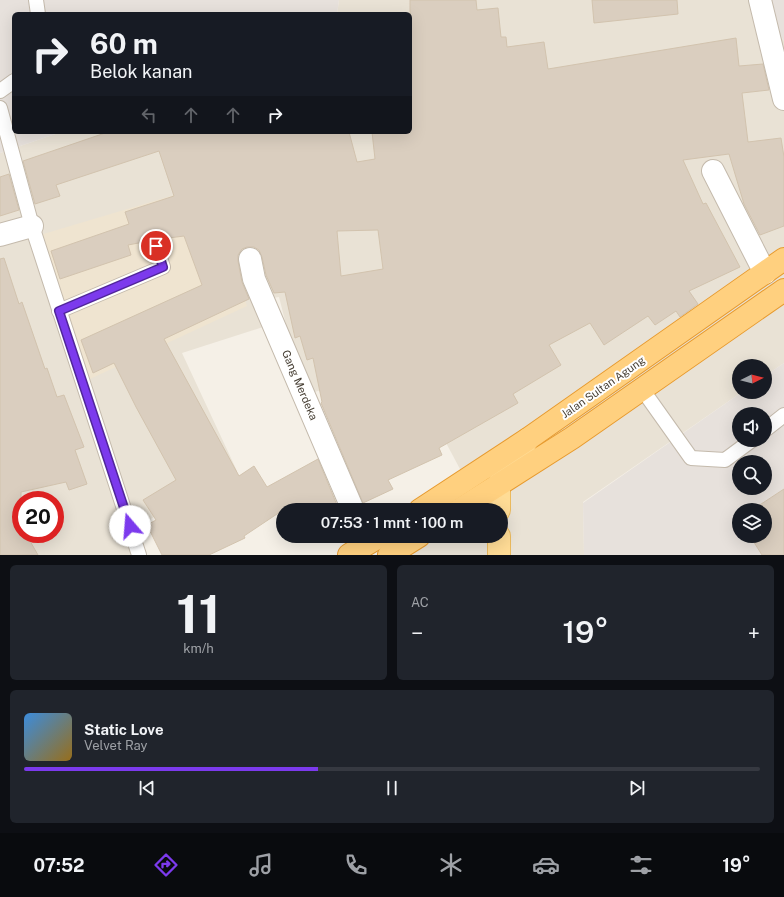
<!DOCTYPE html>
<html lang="id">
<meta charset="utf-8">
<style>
:root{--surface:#171b24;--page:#20242c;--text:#f1f3f6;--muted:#9ea1a6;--line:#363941;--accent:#7c3aed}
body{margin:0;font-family:"Public Sans",sans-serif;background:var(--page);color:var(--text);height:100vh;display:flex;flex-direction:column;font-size:15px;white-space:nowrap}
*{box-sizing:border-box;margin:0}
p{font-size:13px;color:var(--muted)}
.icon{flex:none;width:22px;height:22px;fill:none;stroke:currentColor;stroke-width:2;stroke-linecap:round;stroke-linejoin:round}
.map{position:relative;height:555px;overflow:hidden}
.sheet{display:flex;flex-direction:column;gap:10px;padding:10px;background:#0d0f14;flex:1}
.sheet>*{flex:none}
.top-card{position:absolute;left:12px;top:12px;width:400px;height:122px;border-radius:6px;box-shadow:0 4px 16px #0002;background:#171b24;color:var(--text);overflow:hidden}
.needle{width:26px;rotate:84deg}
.tools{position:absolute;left:732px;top:359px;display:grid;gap:8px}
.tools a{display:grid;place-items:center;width:40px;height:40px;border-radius:50%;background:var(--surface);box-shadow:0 4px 16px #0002;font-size:20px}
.speed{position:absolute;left:12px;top:491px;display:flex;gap:8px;font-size:20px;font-weight:700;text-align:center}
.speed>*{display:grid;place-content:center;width:52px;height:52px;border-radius:50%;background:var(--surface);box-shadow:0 4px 16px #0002;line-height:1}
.speed .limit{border:6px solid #d22;background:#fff;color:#111}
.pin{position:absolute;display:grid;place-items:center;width:34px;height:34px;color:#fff;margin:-17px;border:2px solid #fff;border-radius:50%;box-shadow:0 1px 4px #0007}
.me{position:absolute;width:44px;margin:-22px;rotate:342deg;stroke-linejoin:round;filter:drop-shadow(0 0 3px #0008)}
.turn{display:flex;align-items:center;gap:14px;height:84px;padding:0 12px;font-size:18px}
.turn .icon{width:52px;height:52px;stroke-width:2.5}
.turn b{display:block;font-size:28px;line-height:34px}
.lanes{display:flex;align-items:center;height:38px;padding:0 12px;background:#0003;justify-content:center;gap:20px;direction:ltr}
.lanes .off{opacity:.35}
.big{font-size:30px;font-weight:600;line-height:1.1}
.sheet .card{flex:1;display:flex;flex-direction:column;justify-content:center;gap:6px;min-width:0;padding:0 14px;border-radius:6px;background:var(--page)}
.sheet .dial{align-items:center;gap:0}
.dial b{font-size:52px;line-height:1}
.song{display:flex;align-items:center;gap:12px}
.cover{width:48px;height:48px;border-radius:6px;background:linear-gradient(135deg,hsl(210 70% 55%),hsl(40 70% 35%))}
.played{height:4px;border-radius:2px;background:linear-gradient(90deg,var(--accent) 40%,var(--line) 40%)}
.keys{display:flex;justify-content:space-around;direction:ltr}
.heat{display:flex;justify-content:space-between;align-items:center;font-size:22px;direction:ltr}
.sheet .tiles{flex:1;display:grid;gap:10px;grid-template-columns:1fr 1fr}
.card:last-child{grid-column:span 2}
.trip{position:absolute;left:276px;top:503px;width:232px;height:40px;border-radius:20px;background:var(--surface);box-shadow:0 4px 16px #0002;font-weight:600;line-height:40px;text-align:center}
.menu{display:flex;height:64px;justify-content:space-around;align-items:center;background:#090b0e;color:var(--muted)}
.menu .icon{width:28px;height:28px}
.menu .active{color:var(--accent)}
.menu b{font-size:18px;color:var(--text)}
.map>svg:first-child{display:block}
.residential{fill:#e9e2d5;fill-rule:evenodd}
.industrial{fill:#e7e1dc;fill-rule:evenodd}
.education{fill:#efe4d0}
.building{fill:#dacebf;stroke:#d2c3ae;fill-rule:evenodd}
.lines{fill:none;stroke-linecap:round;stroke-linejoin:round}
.service-casing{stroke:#c4baac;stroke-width:16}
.minor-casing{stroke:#c4baac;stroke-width:24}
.primary-casing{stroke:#ebba5e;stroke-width:24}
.trunk-casing{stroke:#e79a2e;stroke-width:24}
.service{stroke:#fff;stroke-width:14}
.minor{stroke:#fff;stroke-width:22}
.primary{stroke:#ffdc96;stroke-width:22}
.trunk{stroke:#ffd07f;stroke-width:22}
.route-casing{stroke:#51269a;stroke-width:10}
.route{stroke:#7c3aed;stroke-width:7}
.labels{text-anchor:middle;stroke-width:4;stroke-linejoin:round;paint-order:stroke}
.street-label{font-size:11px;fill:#484035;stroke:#fff}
</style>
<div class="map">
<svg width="784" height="555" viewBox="0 0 784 555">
<rect width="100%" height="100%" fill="#f5f0e7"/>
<!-- residential -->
<path class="residential" d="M339,0h432l4,27 9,14v322l-19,13v-10h-26v26h3l-159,110 1,53h-195l30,-19h82v-26h-42l17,-11 -71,-133 -101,29 -25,-98 -24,4 8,26 -81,26 55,118 -110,61 4,23h-131v-402l61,-21h349v-118h-73zM21,500h34v34h-34z"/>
<!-- industrial -->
<g class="industrial">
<path d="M0,0h339l-2,14h-323v118h47l-61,21z"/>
<path d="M771,0h13v41l-9,-14z"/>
<path d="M784,363v192h-200l-1,-52 159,-111h23v-16zM739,414h26v26h-26zM739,462h26v26h-26zM739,510h26v26h-26z"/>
</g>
<!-- education -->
<path class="education" d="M208,185l39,121 -157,73 -50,-144z"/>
<!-- building -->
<g class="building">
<path d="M410,0h66l1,10 21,-2 3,29h5l1,10 37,-5 4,27 188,-31 3,28 24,-2 6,26 -27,3 6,49 33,-4 3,19v69l-24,9 -16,-31 -15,-50 -46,6 20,44 3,-1 34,64 -51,24 9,13 -18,13 -4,-6 -21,14 -7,-9 -44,29 -14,-22 -41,22 12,20 -48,29 5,9 -79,45 3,7 -54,25 5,9 -30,14 -42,-100 1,-1 -9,-44 -6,2 -7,-24 -5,2 -10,-46 -11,1 -8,-18 -4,-18 -3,-7 -5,-3h-7l-5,2 -4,6v6l4,21 7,17 -85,40 75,137 15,-10 13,21 51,-28 21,51h-56l-39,26 1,2 -36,17h-47l-15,-30 9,-5 -13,-20 33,-20 -40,-73 -22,-44 -21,10 -12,-33 121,-55 -18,-49 -23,3 -7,-1 -5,3 -21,4 3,10 -71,24 -9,-28 78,-27 -4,-12 49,-16 -15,-45 -103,34 4,11 -25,8 -12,-43 85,-29h241l8,30 18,-3 -3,-27h38zM378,230l5,39 -42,7 -4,-45z"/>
<path d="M592,0h85l1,14 -84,9z"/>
<path d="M9,174l10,36 -19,6v-39z"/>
<path d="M4,258l15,46 3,-2 23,67 2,-1 10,29 7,-2 20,52 -9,3 12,34 -18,6 -3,-8 -45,10v42h5l12,21h-38v-296z"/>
<path d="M784,489v66h-22l-12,-19h15v-26h-13z"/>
</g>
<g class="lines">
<defs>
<g id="service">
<path d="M36,0l2,14"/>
<path d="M0,91l14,-10"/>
<path d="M0,108l32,118 107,329"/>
<path d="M59,311l104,-44 -7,-21"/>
<path d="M642,389l49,69 34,2 27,-20"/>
<path d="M765,430l19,-15"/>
</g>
<g id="minor">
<path d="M760,0l24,99"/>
<path d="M713,171l52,102"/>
<path d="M0,235l32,-9"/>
<path d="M250,259l4,20 99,231"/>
</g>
<g id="primary">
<path d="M499,510v-27l29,-44"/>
<path d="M499,555v-19"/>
</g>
<g id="trunk">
<path d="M420,510l108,-71 256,-180"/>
<path d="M459,510l113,-72 212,-148"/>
<path d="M349,555l31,-19"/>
<path d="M389,555l30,-19"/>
</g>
</defs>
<!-- service casing -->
<use href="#service" class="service-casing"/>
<!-- minor casing -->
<use href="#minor" class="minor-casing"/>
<!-- primary casing -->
<use href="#primary" class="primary-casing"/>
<!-- trunk casing -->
<use href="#trunk" class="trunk-casing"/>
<!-- service -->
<use href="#service" class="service"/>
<!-- minor -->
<use href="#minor" class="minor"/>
<!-- primary -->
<use href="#primary" class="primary"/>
<!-- trunk -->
<use href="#trunk" class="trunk"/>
</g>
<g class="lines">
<defs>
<path id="route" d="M130,526l-71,-215 104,-44 -7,-21"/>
</defs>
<!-- route casing -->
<use href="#route" class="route-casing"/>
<!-- route -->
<use href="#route" class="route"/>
</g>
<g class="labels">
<!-- street labels -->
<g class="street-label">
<text transform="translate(300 385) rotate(67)" y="4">Gang Merdeka</text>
<text transform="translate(603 387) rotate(-35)" y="4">Jalan Sultan Agung</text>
</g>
</g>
</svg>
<div class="tools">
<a><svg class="needle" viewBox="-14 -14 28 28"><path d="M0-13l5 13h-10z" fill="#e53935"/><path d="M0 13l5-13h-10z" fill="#9ea1a6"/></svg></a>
<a><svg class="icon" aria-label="sound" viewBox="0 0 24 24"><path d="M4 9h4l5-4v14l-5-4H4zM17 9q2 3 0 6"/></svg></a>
<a><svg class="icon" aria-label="search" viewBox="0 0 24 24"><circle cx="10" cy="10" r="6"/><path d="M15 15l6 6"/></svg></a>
<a><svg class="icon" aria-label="layers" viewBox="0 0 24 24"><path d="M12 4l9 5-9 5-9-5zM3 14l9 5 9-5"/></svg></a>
</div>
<div class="speed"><div class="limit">20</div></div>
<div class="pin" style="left:156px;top:246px;background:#d93025"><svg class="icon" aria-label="arrive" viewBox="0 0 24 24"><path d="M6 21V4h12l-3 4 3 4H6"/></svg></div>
<svg class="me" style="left:130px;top:526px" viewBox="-20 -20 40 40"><circle r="19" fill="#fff"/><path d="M0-13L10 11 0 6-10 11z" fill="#7c3aed"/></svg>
<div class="trip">07:53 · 1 mnt · 100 m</div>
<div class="top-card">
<div class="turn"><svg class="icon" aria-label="right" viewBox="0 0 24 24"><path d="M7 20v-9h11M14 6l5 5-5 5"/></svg><div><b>60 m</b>Belok kanan</div></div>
<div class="lanes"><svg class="icon off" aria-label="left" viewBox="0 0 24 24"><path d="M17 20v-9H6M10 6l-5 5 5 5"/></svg><svg class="icon off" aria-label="ahead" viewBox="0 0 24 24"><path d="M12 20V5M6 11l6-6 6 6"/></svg><svg class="icon off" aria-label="ahead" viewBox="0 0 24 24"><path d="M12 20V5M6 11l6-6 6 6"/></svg><svg class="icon" aria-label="right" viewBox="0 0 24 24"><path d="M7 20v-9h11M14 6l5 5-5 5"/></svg></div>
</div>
</div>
<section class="sheet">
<div class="tiles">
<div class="card dial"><b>11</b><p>km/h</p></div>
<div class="card"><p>AC</p>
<div class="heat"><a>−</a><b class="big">19°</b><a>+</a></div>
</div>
<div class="card">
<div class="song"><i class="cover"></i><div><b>Static Love</b><p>Velvet Ray</p></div></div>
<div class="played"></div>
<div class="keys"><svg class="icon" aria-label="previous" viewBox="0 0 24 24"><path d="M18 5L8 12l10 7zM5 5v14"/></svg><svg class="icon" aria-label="pause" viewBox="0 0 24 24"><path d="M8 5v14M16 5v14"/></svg><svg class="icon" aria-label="next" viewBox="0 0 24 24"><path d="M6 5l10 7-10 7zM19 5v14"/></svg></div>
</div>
</div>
</section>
<nav class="menu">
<b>07:52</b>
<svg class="icon active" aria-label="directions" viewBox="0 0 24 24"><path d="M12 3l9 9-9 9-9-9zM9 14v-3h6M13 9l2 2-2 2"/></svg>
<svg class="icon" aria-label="music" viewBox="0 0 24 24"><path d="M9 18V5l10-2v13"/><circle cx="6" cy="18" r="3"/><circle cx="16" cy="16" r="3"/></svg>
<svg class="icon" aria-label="phone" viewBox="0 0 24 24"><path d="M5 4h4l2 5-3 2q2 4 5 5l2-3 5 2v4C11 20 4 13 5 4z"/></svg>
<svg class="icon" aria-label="climate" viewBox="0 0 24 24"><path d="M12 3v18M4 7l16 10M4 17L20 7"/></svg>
<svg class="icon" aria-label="car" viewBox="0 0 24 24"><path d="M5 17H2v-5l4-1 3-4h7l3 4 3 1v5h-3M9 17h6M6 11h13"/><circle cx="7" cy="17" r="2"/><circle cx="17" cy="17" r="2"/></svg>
<svg class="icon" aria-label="filters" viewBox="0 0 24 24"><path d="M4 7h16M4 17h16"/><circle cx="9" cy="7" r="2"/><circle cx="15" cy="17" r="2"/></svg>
<b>19°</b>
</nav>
